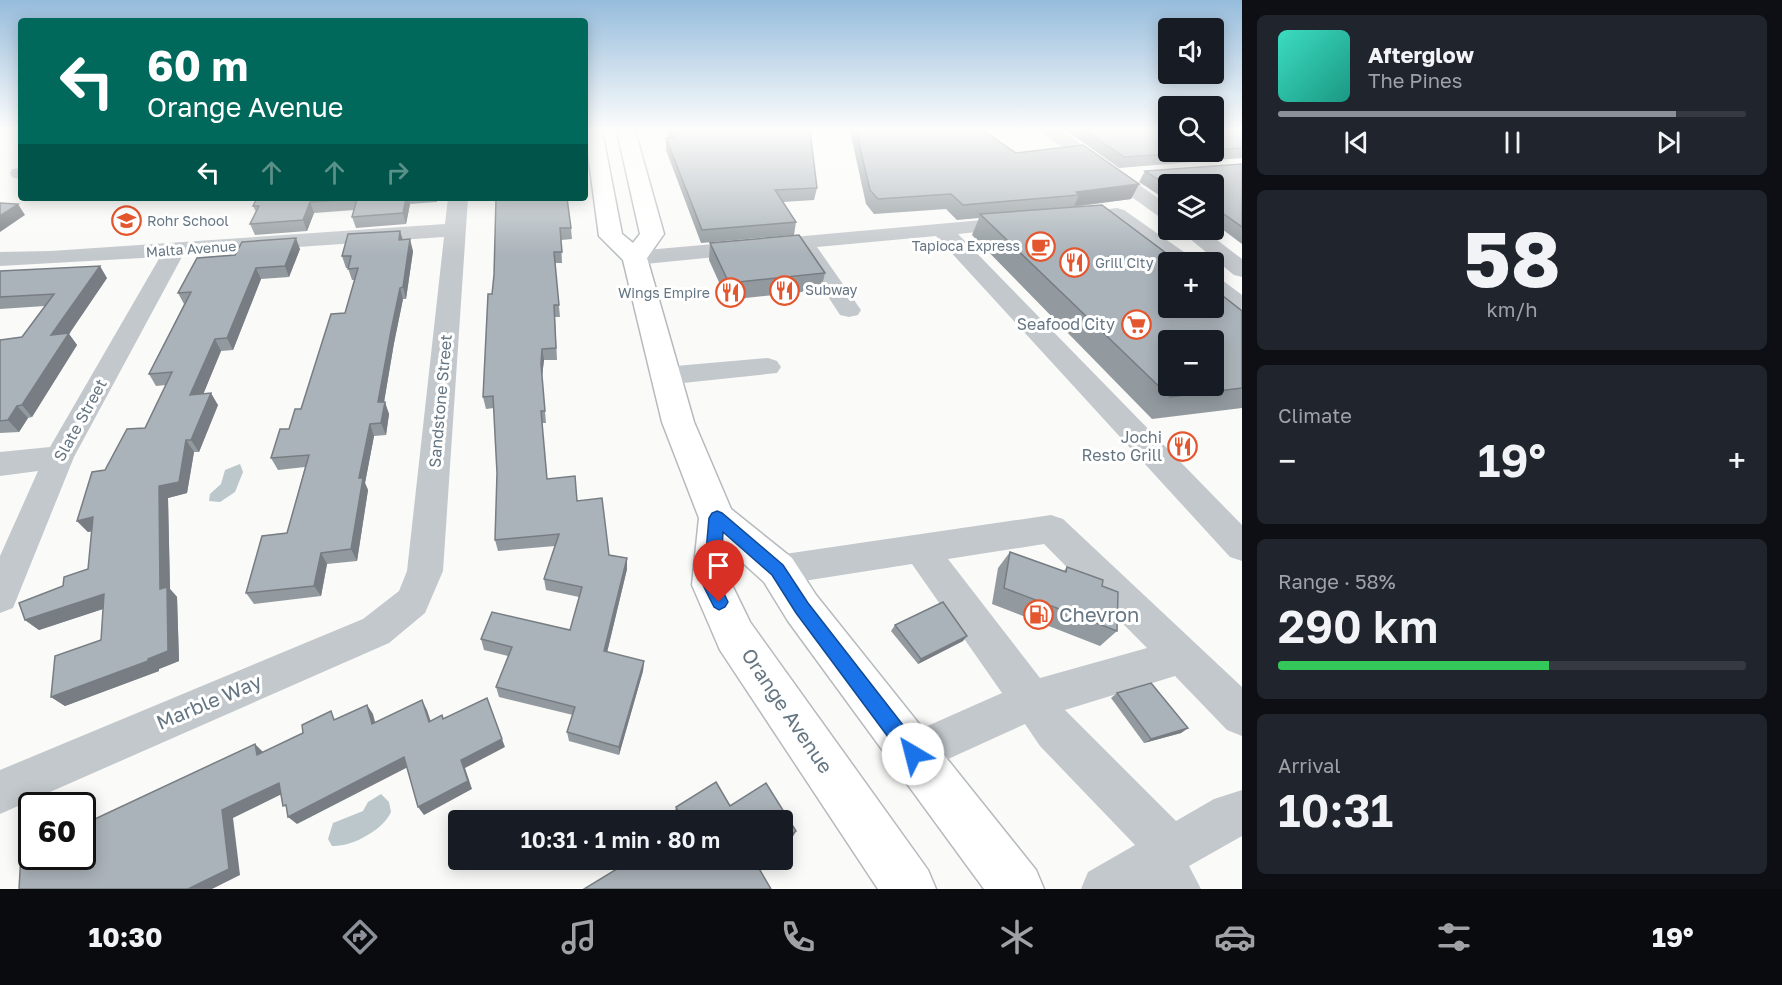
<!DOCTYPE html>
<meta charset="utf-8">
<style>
:root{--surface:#171b24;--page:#20242c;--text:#f1f3f6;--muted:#9ea1a6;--line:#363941;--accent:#8c9099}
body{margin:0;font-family:"Golos Text",sans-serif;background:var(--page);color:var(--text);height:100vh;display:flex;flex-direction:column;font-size:22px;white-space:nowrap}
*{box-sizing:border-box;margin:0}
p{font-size:20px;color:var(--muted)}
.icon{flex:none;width:33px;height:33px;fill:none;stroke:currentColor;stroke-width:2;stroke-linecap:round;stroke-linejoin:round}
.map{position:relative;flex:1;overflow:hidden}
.details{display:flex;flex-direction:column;gap:15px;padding:15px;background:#0d0f14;width:540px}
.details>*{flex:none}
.hud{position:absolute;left:18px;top:18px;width:570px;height:183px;border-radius:6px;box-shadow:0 3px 15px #0003;background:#00695c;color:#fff;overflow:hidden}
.buttons{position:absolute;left:1158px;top:18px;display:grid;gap:12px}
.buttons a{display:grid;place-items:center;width:66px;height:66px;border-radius:6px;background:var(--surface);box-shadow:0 3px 15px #0003;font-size:30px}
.speed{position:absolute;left:18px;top:792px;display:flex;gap:12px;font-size:30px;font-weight:700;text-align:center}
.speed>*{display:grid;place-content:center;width:78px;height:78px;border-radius:50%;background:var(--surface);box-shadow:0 3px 15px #0003;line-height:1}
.speed .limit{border:3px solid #111;border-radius:9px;background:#fff;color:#111}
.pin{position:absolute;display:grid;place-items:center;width:51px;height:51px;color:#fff;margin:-62px -26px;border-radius:50% 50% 50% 0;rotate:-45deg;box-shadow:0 0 6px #0007}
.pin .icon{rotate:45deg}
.me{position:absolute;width:66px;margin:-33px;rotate:323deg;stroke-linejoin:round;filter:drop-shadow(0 0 4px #0008)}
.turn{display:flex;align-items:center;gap:21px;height:126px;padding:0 30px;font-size:27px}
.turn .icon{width:78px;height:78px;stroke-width:2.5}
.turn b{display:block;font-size:42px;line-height:51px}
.lanes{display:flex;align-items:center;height:57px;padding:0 30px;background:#0003;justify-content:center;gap:30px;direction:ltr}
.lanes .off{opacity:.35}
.big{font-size:45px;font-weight:600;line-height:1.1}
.details .card{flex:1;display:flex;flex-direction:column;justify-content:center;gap:9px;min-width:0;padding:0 21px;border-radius:9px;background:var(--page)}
.details .dial{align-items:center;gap:0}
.dial b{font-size:78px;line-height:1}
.song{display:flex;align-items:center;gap:18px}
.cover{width:72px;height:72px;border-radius:9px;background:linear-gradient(135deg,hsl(170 70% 55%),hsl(170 70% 35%))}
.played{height:6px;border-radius:3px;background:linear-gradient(90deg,var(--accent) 85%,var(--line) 85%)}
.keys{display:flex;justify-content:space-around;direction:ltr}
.heat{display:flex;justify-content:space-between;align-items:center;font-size:33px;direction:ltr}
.charge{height:9px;border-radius:4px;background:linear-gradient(90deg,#34c759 58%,var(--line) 0)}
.trip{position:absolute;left:448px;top:810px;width:345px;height:60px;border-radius:6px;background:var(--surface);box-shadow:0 3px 15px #0003;font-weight:600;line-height:60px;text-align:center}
.menu{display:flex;height:96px;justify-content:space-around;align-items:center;background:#090b0e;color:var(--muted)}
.menu .icon{width:42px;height:42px}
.menu .current{color:var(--accent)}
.menu b{font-size:27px;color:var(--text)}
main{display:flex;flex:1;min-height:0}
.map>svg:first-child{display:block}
.water{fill:#bbc7cb}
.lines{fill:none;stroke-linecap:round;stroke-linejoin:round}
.major-casing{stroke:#b5babe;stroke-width:3}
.minor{fill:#c3c8cc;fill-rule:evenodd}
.major{fill:#fff;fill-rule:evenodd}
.wall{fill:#929a9f}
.shaded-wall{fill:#777d82}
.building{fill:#aab3b9;stroke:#777d82;stroke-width:1.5;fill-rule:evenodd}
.route{fill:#1a73e8;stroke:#114b97;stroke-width:1.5}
.labels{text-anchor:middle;stroke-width:6;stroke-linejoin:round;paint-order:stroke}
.far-poi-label{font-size:14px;fill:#657683;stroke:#fff;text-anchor:start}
.far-street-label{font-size:14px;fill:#657683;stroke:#fff}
.poi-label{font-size:16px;fill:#657683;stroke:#fff;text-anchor:end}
.street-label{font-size:16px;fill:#657683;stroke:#fff}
.near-poi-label{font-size:20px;fill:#657683;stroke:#fff;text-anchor:start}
.near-street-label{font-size:20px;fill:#657683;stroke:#fff}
</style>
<main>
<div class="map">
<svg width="1242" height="889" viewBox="0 0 1242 889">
<rect width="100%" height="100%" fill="#fafaf8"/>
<!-- water -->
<g class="water">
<path d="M240,464l3,8 -8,20 -15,10 -11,-1 1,-7 11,-10 4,-14z"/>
<path d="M381,794l8,8 2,10c-8,18 -39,35 -59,34l-4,-7 5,-16 30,-12 5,-9z"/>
</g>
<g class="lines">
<defs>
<path id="major" d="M585,131h17l20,103 11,9 7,-9 -23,-103h18l29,103 -17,24 47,164 37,87 61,49 24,37 220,275 8,19h-60l-196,-268 -24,-39 -31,-28 -1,31 18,37 178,248 8,19h-58l-158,-239 -28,-65 7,-67 -37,-96 -39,-162 -24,-24z"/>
</defs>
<!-- major casing -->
<use href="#major" class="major-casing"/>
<!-- minor -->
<g class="minor">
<path d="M1043,131h19l106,74v15l-7,-2 -116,-83z"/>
<path d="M21,168v12l-9,-3 -2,-4 2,-4z"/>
<path d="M448,198h20l-25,373 -18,42 -36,30 -389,171v-44l363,-151 36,-28 8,-20 37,-334 -261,18 -109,202 -61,151 -13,5v-57l38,-85 -38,5v-24l50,-5 110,-190 -160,9v-14l51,-1 394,-27z"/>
<path d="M1117,208l7,2 67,47 3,5h-25l-56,-41 -37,3 -7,-2 -3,-4 3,-4z"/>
<path d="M1016,217l7,2 3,4 -3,4 -65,7 284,291v36l-12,-4 -294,-321 -119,11 44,63 -3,5 -9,2 -9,-2 -43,-66 -162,16 -8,-2 -3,-5 3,-5 8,-2z"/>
<path d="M1181,230h23l38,29v18l-8,-2 -50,-41z"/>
<path d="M1214,278l8,2 20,15v18l-9,-2 -19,-15z"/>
<path d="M768,358l9,3 4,6 -4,6 -113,12 -10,-3 -4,-6 4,-6 10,-3z"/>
<path d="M1051,515l12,4 179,168v49l-15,-6 -52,-54 -110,34 111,111 38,-22 28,-9v46l-53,30 12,23h-120l7,-17 47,-27 -95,-99 -15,-22 -112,51 -15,-6 -6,-15 6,-15 104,-46 -90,-129 -134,21 -12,-4 -6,-11 6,-11 12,-4zM1044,544l103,104 -107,30 -92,-119z"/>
</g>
<!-- major -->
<use href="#major" class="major"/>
</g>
<!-- wall -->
<g class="wall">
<path d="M666,131h144l7,57 -3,12 -31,2 13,20 -2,13 -93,8 -35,-93v-12h3z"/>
<path d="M850,131h134l32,22 123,31 -8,15 -57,8 168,104v97l-90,11 -180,-184 7,-17 -22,2 -11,-11 -72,5 -8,-10z"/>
<path d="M1067,131h101v21h46v-21h28v27l-123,10z"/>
<path d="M1242,164v80l-28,-21v-39h-46v17l-29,-19 6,-11z"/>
<path d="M257,198h180v4l-27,2 -4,20 -50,4 -4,-11 2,-7 -40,3 -7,18 -52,4 -5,-11 6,-12 -3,-6z"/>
<path d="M496,198l75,30 1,11 -11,1 1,23h-7l5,54h-5l2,43h-13l-2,16 4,47h-4l5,56 30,22 32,54 18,3v11l-20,83 37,9 -1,10 -24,84 -50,-14 -2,-9 6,-17 -74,-18 -3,-10 12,-31 -24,-6 -3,-11 89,-9 9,-33 -33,-7 -2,-11 11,-33 -57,5 -3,-11 2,-67 -3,-65 -8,1 -3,-12 11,-122z"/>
<path d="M400,231l3,9 10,11 -7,48h-3l-9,44 -10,59 5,12 -3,21 -12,1 -9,47 3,7 -11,71 -30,3 -6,32 -67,8 -8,-11 41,-60 18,-66 -27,3 -7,-12 30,-49 44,-96 10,-33h-3l-4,-12h-2l-4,-12z"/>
<path d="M710,243l115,30 -4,17 -94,10 -18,-40z"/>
<path d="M300,249l-11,28 -28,2 -28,71 -12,1 -18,43 15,11 -19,47h-5l-7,41 -19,5 2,91 7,8 2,64 -20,8v2l-94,35 -14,-9 50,-57 2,-31 -64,21 -14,-10 38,-34 25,-17 4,-38 -4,1 -11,-11 28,-51 40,-42 21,-43 -10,1 -7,-12 35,-70 -6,-11 57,-38z"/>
<path d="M0,271l107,7 -38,56 8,11 -45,72 -4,1 -9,14 -19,1v-93l22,-3 23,-31 -45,3z"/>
<path d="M1010,552l54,19 3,-4 35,19 15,45 -17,15 -108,-42 6,-36z"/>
<path d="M895,625l68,16 -45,23 -27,-33z"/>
<path d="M1117,693l71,35 -7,5 -37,10 -33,-45z"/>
<path d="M716,782l14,24 36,-23 30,48 -4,7 -9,5v-23h-105l-4,-6 2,-7z"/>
<path d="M610,860h149l-3,2 -141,8z"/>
</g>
<!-- shaded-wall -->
<g class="shaded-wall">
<path d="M1139,184l-8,15 -57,7 5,-11 -3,-3z"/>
<path d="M406,198h2l2,6 -4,20 -3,-11z"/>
<path d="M310,202l4,11 -7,18 -4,-11z"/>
<path d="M18,204l7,11 -25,17v-16z"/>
<path d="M400,231l3,11 -4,-2z"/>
<path d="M296,238l4,11 -11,28 -4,-11z"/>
<path d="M410,239l3,12 -7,48 -3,-12z"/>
<path d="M100,266l7,12 -38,56 8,11 -45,72 -10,-12 29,-70z"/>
<path d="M256,268l5,11 -28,71 -6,-12z"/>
<path d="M400,288l3,11 -9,44 -12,71 -4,-12 13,-71z"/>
<path d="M215,339l6,12 -23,56 -8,-12z"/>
<path d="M542,349l2,11 -2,16 4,47 -5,-59z"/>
<path d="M211,393l7,12 -19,47 -8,-12z"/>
<path d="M385,402l4,12 -3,21 -5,-12z"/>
<path d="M17,406l11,12 -9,14 -11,-12z"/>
<path d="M370,424l4,12 -9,47 3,7 -11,71 -6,-12 8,-71z"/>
<path d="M186,440l8,12 -7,41 -19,5 2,91 7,8 2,64 -20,8v2l-94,35 -14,-9 109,-108 -1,-103z"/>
<path d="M93,517l11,12 -16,3 -11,-11z"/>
<path d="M321,553l6,11 -6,32 -7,-10z"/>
<path d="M627,558v11l-22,92 -1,-10z"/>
<path d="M104,594l11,11 -76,25 -14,-10z"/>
<path d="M967,636l-4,5 -45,23 3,-5z"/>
<path d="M644,661l-1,10 -24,84v-8z"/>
<path d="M422,700l5,10 7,21 -5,-9z"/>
<path d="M367,705l6,9 5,19 -6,-9z"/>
<path d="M1188,728l-7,5 -37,10 7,-4z"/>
<path d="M502,739l3,8 -40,21 7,21 -48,26 -6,-8 43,-47z"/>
<path d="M255,744l9,9 -7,2z"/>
<path d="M404,757l6,9 -113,58 -9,-7z"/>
<path d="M279,783l9,8 -55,27 7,57 -28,14h-24l34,-79z"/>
<path d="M796,831l-4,7 -9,5v-3z"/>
</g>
<!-- building -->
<g class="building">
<path d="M671,131h139l7,57 -42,2 21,32 -94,8 -36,-92h8z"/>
<path d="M856,131h128l32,22 67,-8 56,39 -63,8 3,3 -116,10 -12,-11 -73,5 -8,-9z"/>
<path d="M1086,131h82v21h30l-74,5z"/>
<path d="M1214,131h28v17l-28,2z"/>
<path d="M1242,164v63l-28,-20v-23h-46v2l-23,-15z"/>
<path d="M257,198h149l-3,15 -51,4 5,-18 -47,3 -7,18 -53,4 9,-18h-6z"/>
<path d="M496,198h71l4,30h-11l2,24h-8l5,53h-5l2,43 -14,1 -1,15 4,47h-4l6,68 28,-3 2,25 25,-3 7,57 18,3 -23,93 40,10 -25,86 -52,-15 8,-25 -79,-20 16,-40 -31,-8 11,-27 78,18 12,-43 -38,-8 15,-45 -64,6 2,-67 -4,-77 -10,1 5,-103h4l2,-19z"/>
<path d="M0,203l18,1 -18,12z"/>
<path d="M1102,205l76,57h-10v46h46v-19l28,22v77l-72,9 -190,-183zM1168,340h46v46h-46z"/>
<path d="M400,231l-1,9 11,-1 -7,48 -3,1 -9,43 -13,71h7l-4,21 -11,1 -11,54h4l-12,71 -30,4 -7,33 -68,7 16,-57 25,-3 22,-78 -38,3 9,-29h9l6,-20h6l30,-95 14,-1 13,-45 -10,1 3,-13h-9l6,-22z"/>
<path d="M799,235l26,38 -96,10 -19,-40z"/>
<path d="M296,238l-11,28 -29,2 -29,70 -12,1 -25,56 21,-2 -20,47h-5l-7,42 -20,4 1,103 7,-2 1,64 -20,8v2l-97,36 4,-41 46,-16 3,-46 -79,26 -6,-17 44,-17 1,-9 24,-8 5,-52 -16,4 15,-49 13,-2 22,-41 18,-1 27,-56 -23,2 42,-82 -13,1 19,-35 38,-3 7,-13z"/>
<path d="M100,266l-49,69 18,-2 -47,72 -5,1 -9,14 -8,1v-81l22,-3 32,-43 -54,3v-26z"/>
<path d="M1010,552l56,20 1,-5 36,13 -1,6 16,6 -1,39 -113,-43z"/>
<path d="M943,602l24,34 -46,23 -26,-34z"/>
<path d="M1151,683l37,45 -37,11 -34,-46z"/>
<path d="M487,698l15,41 -41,21 7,21 -50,26 -14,-50 -116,60 -2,-12 -3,1 -4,-23 -57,27 7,59 -41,20h-169l2,-35 11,-5v7h50v-31l173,-81 2,11 46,-22 -1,-8 29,-14 3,9 33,-15 5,19 50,-24 7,22 13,-7 1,4z"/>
<path d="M716,782l14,24 36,-23 30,48 -13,9v-20h-100l-7,-13z"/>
<path d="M624,812l4,8h-20z"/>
<path d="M613,860h141l17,29h-187l33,-20z"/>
</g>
<!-- sky -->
<linearGradient id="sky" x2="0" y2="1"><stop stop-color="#96bcdc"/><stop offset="0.51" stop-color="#fdfdfc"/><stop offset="1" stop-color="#fdfdfc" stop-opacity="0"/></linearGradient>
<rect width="1242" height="255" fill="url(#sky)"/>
<!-- route -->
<path class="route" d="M717,511l5,2 61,52 25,38 112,144 3,7 -3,7 -7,2 -7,-2 -110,-148 -24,-38 -49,-43 -3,53 8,17 -3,5 -6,3 -5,-3 -11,-22 6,-67 3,-5z"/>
<!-- icons -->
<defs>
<symbol id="school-ring" viewBox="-11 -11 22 22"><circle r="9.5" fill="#fff" stroke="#e4572e" stroke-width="1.5"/><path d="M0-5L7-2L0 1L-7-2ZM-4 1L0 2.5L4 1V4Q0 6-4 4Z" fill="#e4572e"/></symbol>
<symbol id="cafe-ring" viewBox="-11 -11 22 22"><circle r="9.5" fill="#fff" stroke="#e4572e" stroke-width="1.5"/><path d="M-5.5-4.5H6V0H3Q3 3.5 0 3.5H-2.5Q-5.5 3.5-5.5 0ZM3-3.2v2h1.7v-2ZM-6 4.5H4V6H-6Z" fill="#e4572e"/></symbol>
<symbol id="restaurant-ring" viewBox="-11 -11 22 22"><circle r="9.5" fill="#fff" stroke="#e4572e" stroke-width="1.5"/><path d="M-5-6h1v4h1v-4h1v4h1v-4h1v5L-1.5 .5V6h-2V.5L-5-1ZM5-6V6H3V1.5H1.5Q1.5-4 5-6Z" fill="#e4572e"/></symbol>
<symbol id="supermarket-ring" viewBox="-11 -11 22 22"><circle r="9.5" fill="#fff" stroke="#e4572e" stroke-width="1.5"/><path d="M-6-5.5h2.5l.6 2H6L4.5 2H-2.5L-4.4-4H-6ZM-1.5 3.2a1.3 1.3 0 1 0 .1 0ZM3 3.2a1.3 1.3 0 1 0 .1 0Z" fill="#e4572e"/></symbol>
<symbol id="fuel-ring" viewBox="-11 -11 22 22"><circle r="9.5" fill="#fff" stroke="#e4572e" stroke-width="1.5"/><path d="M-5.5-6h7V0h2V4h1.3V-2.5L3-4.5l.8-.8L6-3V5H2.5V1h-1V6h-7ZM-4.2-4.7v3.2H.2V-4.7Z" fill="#e4572e"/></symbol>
</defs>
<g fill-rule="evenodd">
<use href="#school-ring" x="110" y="204" width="33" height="33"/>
<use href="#cafe-ring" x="1024" y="230" width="33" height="33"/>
<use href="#restaurant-ring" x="1058" y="246" width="33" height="33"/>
<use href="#restaurant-ring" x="768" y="274" width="33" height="33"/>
<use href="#restaurant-ring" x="714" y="276" width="33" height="33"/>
<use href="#supermarket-ring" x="1120" y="308" width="33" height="33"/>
<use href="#restaurant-ring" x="1166" y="430" width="33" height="33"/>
<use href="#fuel-ring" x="1022" y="598" width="33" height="33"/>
</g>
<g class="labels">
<!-- far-poi labels -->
<g class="far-poi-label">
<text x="147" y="226">Rohr School</text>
<text x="1020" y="251" text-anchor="end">Tapioca Express</text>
<text x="1095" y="268">Grill City</text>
<text x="805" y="295">Subway</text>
<text x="710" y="298" text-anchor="end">Wings Empire</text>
</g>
<!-- far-street labels -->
<g class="far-street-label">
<text transform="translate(191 249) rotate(-4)" y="5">Malta Avenue</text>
</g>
<!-- poi labels -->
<g class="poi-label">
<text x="1115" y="330">Seafood City</text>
<text x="1162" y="443">Jochi<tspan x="1162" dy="18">Resto Grill</tspan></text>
</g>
<!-- street labels -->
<g class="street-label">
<text transform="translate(440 401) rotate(-85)" y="6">Sandstone Street</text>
<text transform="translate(80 420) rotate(-61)" y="6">Slate Street</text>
</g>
<!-- near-poi labels -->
<g class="near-poi-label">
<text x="1059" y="622">Chevron</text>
</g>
<!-- near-street labels -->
<g class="near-street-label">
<text transform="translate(209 702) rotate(-23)" y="7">Marble Way</text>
<text transform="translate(787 711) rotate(56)" y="7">Orange Avenue</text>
</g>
</g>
</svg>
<div class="buttons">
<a><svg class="icon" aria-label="sound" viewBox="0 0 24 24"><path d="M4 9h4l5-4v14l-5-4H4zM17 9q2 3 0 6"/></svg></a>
<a><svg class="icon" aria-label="search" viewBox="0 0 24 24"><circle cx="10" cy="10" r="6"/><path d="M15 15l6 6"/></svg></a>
<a><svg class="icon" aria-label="layers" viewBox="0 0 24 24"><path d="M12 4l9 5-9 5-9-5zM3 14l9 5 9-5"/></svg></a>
<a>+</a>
<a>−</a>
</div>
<div class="speed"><div class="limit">60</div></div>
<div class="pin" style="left:719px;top:602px;background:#d93025"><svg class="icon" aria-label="arrive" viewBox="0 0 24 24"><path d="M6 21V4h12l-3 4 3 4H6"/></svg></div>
<svg class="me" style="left:913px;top:754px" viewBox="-20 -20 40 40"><circle r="19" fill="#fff"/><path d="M0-13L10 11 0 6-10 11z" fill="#1a73e8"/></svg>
<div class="trip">10:31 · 1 min · 80 m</div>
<div class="hud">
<div class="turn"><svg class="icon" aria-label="left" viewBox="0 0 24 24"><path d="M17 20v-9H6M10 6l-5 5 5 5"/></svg><div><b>60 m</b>Orange Avenue</div></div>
<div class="lanes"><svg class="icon" aria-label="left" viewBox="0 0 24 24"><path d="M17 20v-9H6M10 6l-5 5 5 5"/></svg><svg class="icon off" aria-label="ahead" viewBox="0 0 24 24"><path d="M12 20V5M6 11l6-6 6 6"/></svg><svg class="icon off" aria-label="ahead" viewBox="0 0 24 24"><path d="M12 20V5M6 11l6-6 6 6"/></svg><svg class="icon off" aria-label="right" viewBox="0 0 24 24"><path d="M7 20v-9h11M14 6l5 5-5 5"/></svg></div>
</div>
</div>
<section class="details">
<div class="card">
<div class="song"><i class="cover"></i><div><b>Afterglow</b><p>The Pines</p></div></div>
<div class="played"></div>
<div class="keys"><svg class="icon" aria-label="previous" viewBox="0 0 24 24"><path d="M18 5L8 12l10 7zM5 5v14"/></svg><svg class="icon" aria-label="pause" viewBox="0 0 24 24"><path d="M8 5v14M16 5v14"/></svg><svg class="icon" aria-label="next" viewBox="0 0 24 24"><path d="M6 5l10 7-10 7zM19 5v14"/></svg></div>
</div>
<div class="card dial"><b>58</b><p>km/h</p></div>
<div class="card"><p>Climate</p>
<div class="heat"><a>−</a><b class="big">19°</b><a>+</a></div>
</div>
<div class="card"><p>Range · 58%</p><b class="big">290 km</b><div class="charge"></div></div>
<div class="card"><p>Arrival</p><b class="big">10:31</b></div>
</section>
</main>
<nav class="menu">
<b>10:30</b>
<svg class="icon current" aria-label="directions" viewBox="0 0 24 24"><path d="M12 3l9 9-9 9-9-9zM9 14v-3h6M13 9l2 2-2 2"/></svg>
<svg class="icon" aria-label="music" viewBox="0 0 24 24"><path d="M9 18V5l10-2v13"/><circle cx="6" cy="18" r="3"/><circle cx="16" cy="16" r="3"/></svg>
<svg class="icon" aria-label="phone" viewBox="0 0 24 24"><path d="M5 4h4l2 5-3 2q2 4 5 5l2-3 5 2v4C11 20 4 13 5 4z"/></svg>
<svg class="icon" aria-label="climate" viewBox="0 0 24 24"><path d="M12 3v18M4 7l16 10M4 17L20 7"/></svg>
<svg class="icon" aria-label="car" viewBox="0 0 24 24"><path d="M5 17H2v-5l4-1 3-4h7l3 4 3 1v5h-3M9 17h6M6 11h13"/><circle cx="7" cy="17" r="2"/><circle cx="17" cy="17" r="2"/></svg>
<svg class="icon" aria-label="filters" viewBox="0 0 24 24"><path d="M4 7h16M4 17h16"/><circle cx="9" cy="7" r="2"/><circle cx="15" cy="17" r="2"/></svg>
<b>19°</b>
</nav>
